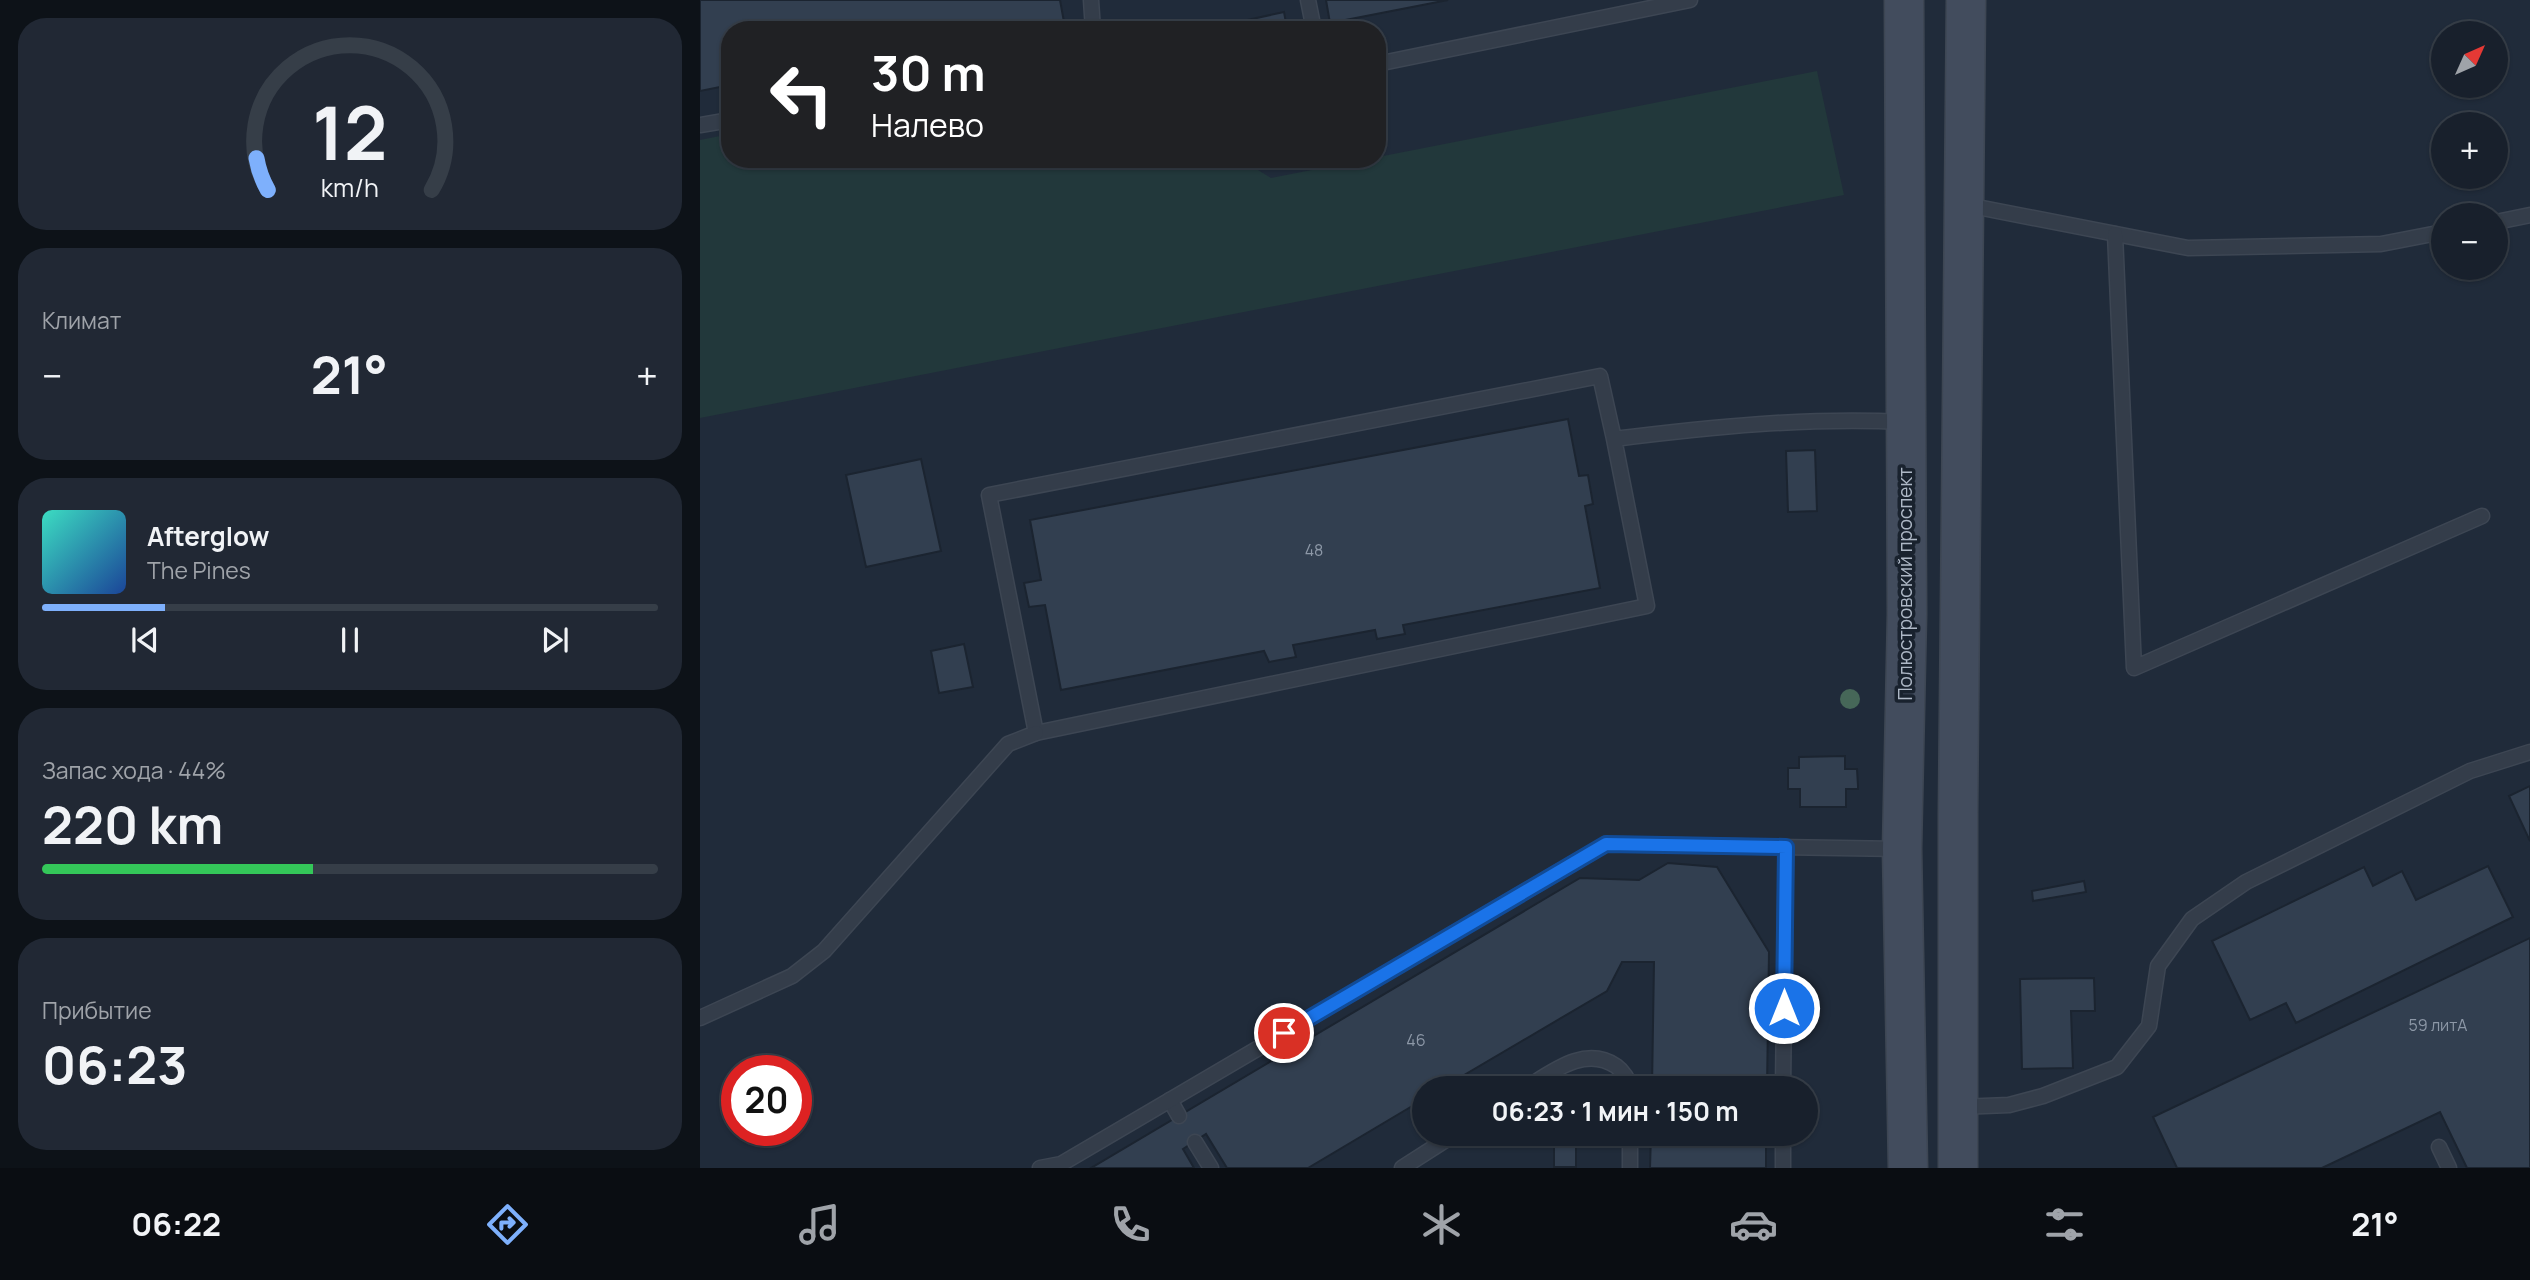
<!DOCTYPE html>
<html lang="ru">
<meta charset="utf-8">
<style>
:root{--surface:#18202c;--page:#212834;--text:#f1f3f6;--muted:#9fa3a9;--line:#363e48;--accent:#7eb0fc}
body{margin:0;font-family:Manrope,sans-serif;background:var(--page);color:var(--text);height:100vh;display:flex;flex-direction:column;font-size:26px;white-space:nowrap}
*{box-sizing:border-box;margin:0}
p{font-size:23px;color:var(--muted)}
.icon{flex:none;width:38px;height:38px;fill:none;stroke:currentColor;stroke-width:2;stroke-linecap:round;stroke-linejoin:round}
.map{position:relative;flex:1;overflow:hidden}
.drawer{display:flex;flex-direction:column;gap:18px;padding:18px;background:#0d1218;width:700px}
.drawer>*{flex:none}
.top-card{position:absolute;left:21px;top:21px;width:665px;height:147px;border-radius:28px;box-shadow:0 2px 5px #0004,0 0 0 2px var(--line);background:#202124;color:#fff;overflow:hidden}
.needle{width:46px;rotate:45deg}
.buttons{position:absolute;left:1731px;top:21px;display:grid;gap:14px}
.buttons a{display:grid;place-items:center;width:77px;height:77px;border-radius:50%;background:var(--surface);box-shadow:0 2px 5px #0004,0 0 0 2px var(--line);font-size:35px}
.speed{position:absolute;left:21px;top:1055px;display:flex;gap:14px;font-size:35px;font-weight:700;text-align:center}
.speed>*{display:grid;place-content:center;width:91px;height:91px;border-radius:50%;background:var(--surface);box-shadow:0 2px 5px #0004,0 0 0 2px var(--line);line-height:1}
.speed .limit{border:10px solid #d22;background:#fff;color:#111}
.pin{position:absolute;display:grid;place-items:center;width:60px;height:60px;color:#fff;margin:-30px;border:4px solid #fff;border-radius:50%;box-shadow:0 2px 7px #0007}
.me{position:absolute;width:77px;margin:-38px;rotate:0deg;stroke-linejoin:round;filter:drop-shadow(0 0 5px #0008)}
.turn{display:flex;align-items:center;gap:24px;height:147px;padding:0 35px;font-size:32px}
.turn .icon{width:91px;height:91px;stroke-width:2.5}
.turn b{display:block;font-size:49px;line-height:60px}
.big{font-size:52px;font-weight:700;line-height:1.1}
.drawer .card{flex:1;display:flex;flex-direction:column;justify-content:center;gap:10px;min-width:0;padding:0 24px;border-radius:28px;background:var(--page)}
.drawer .dial{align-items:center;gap:0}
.dial svg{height:182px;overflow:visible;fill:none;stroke:var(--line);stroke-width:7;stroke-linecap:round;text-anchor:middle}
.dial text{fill:var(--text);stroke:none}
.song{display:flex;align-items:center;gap:21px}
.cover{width:84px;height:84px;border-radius:10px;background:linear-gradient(135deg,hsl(170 70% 55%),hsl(220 70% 35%))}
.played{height:7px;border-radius:4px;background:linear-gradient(90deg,var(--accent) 20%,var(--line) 20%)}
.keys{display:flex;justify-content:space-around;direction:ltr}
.heat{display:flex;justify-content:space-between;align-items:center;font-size:38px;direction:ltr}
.charge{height:10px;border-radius:5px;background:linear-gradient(90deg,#34c759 44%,var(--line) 0)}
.trip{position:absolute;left:712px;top:1076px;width:406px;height:70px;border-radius:35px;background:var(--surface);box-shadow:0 2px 5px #0004,0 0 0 2px var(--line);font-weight:700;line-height:70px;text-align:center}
.tab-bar{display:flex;height:112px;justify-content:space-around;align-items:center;background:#0a0d12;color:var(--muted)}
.tab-bar .icon{width:49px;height:49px}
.tab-bar .selected{color:var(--accent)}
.tab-bar b{font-size:32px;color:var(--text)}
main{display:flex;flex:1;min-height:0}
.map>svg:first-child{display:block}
.green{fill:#22383b}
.building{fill:#323f50;stroke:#1b2430;stroke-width:2}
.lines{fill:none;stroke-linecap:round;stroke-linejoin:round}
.service-casing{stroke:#3d4653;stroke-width:17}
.secondary-casing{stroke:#3d4653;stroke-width:41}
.service{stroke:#343d4a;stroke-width:14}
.secondary{stroke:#424c5d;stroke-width:38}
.tree{fill:#466758}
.route-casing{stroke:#114b97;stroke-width:18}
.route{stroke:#1a73e8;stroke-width:12}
.labels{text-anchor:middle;stroke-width:7;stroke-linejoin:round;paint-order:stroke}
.number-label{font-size:16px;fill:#8d98a7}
.street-label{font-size:19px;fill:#aeb8c6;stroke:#19222e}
</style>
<main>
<section class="drawer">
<div class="card dial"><svg viewBox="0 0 100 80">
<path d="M14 69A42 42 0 1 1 86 69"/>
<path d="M14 69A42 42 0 0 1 9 55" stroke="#7eb0fc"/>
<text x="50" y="56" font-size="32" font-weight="700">12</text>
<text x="50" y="72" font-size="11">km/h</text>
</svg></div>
<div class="card"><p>Климат</p>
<div class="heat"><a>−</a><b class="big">21°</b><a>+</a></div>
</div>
<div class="card">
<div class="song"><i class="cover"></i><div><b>Afterglow</b><p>The Pines</p></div></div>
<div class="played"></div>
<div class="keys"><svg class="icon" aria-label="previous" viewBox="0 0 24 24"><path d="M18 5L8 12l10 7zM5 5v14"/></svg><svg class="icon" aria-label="pause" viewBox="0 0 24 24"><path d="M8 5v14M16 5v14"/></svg><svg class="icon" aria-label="next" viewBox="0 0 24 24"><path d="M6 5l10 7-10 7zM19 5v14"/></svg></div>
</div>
<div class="card"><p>Запас хода · 44%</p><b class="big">220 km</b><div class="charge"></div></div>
<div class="card"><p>Прибытие</p><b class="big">06:23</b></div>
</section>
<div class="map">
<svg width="1830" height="1168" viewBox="0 0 1830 1168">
<rect width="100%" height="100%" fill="#202b3a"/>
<!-- green -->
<path class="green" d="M1117,71l27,124 -1144,223v-278l30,-6v25h510l31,19z"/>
<!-- building -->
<g class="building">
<path d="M0,0h360l4,22 -40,8h-294v55l-30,6z"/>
<path d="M626,0h122l-118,23z"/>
<path d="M584,12l3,16 -66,2 -1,-4z"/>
<path d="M868,419l11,57 9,-1 5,29 -8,2 15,82 -197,37 2,9 -28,5 -2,-9 -82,15 3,12 -27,5 -5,-11 -203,39 -16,-85 -16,2 -5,-24 17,-3 -11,-60z"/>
<path d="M1115,450l2,61 -29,1 -2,-61z"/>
<path d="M221,459l20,92 -75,16 -20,-92z"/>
<path d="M264,644l9,43 -34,6 -8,-42z"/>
<path d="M1145,756v13h12l1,17v3h-12v18h-46v-18h-12v-21h11v-11z"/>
<path d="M1830,786v55l-21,-45z"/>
<path d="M968,863l49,4 52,85 -2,136h-115l2,-126h-32l-15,29 -165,97h-18v11l-116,69h-81l-21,-34 -23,15 11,19h-103l489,-290 59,2z"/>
<path d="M1788,866l25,51 -217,106 -10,-20 -36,17 -38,-79 152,-74 9,19 29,-15 14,29z"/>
<path d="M1384,881l2,11 -53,9 -1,-10z"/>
<path d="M1830,938v230h-63l-27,-56 -118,56h-145l-24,-51z"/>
<path d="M1394,978l1,33h-24l2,57 -51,1 -2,-90z"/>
<path d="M951,1134h115v34h-116z"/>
<rect x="854" y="1142" width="22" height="25"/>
</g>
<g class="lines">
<defs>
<g id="service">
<path d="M391,0l2,30"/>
<path d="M608,0l6,30"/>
<path d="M677,64l313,-64"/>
<path d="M0,125l30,-5"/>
<path d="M1267,205l221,43 193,-4 62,-12"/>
<path d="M1796,222l34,-7"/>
<path d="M1415,234l19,434 348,-152"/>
<path d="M914,439l33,167 -611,127 -47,-238 611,-119 14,63c96,-12 194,-22 290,-17"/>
<path d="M0,1018l92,-42 32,-25 184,-207 28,-11"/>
<path d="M826,1088c26,-16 59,-43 90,-22 7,5 13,14 14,22"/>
<path d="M1083,1088l3,-241"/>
<path d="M470,1100l9,16"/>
<path d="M1259,1107l50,-2 34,-9 74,-29 32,-41 9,-60 34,-47 54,-37 224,-111 60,-19"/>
<path d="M930,1134v34"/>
<path d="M495,1142l16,26"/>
<path d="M1739,1147l10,21"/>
<path d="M340,1168l21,-4 545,-320 295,5"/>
<path d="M702,1168l53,-34"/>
<path d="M1083,1168v-34"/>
</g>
<g id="secondary">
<path d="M1204,0l3,614 -5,235 6,319"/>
<path d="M1258,1168v-355l8,-813"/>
</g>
</defs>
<!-- service casing -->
<use href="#service" class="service-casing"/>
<!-- secondary casing -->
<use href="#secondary" class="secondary-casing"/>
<!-- service -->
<use href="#service" class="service"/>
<!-- secondary -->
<use href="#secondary" class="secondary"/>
</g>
<!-- trees -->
<circle class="tree" cx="1150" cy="699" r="10"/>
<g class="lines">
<defs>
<path id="route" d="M584,1033l322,-189 180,3 -2,161"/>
</defs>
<!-- route casing -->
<use href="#route" class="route-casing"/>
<!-- route -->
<use href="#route" class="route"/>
</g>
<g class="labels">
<!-- number labels -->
<g class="number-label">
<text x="614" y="556">48</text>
<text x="1738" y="1031">59 литА</text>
<text x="716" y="1046">46</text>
</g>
<!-- street labels -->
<g class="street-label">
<text transform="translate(1205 584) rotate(-90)" y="7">Полюстровский проспект</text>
</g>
</g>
</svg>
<div class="buttons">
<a><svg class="needle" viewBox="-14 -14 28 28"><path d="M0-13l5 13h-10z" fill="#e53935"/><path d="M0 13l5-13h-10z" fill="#9fa3a9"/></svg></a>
<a>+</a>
<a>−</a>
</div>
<div class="speed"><div class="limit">20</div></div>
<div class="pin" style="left:584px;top:1033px;background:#d93025"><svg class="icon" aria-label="arrive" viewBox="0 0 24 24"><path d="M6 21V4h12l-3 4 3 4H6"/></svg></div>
<svg class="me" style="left:1084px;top:1008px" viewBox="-20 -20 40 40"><circle r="17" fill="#1a73e8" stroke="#fff" stroke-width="3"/><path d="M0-11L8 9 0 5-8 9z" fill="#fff"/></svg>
<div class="trip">06:23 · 1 мин · 150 m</div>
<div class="top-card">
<div class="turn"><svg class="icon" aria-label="left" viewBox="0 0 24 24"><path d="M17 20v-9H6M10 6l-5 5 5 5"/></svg><div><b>30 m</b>Налево</div></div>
</div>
</div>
</main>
<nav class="tab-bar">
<b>06:22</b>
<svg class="icon selected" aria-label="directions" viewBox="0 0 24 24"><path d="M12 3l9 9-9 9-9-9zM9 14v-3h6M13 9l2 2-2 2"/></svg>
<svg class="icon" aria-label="music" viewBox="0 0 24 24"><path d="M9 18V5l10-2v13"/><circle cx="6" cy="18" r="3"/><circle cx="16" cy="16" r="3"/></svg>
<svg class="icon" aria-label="phone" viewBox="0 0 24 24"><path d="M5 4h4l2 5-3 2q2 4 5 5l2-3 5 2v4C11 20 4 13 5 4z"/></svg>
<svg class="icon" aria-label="climate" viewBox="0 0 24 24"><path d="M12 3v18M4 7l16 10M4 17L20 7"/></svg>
<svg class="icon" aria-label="car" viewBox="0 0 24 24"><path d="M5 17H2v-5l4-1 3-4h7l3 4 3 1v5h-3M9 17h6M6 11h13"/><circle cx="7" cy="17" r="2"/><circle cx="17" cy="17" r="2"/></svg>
<svg class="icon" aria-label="filters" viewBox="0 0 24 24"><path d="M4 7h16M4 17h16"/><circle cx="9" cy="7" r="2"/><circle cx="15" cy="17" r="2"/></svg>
<b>21°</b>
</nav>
